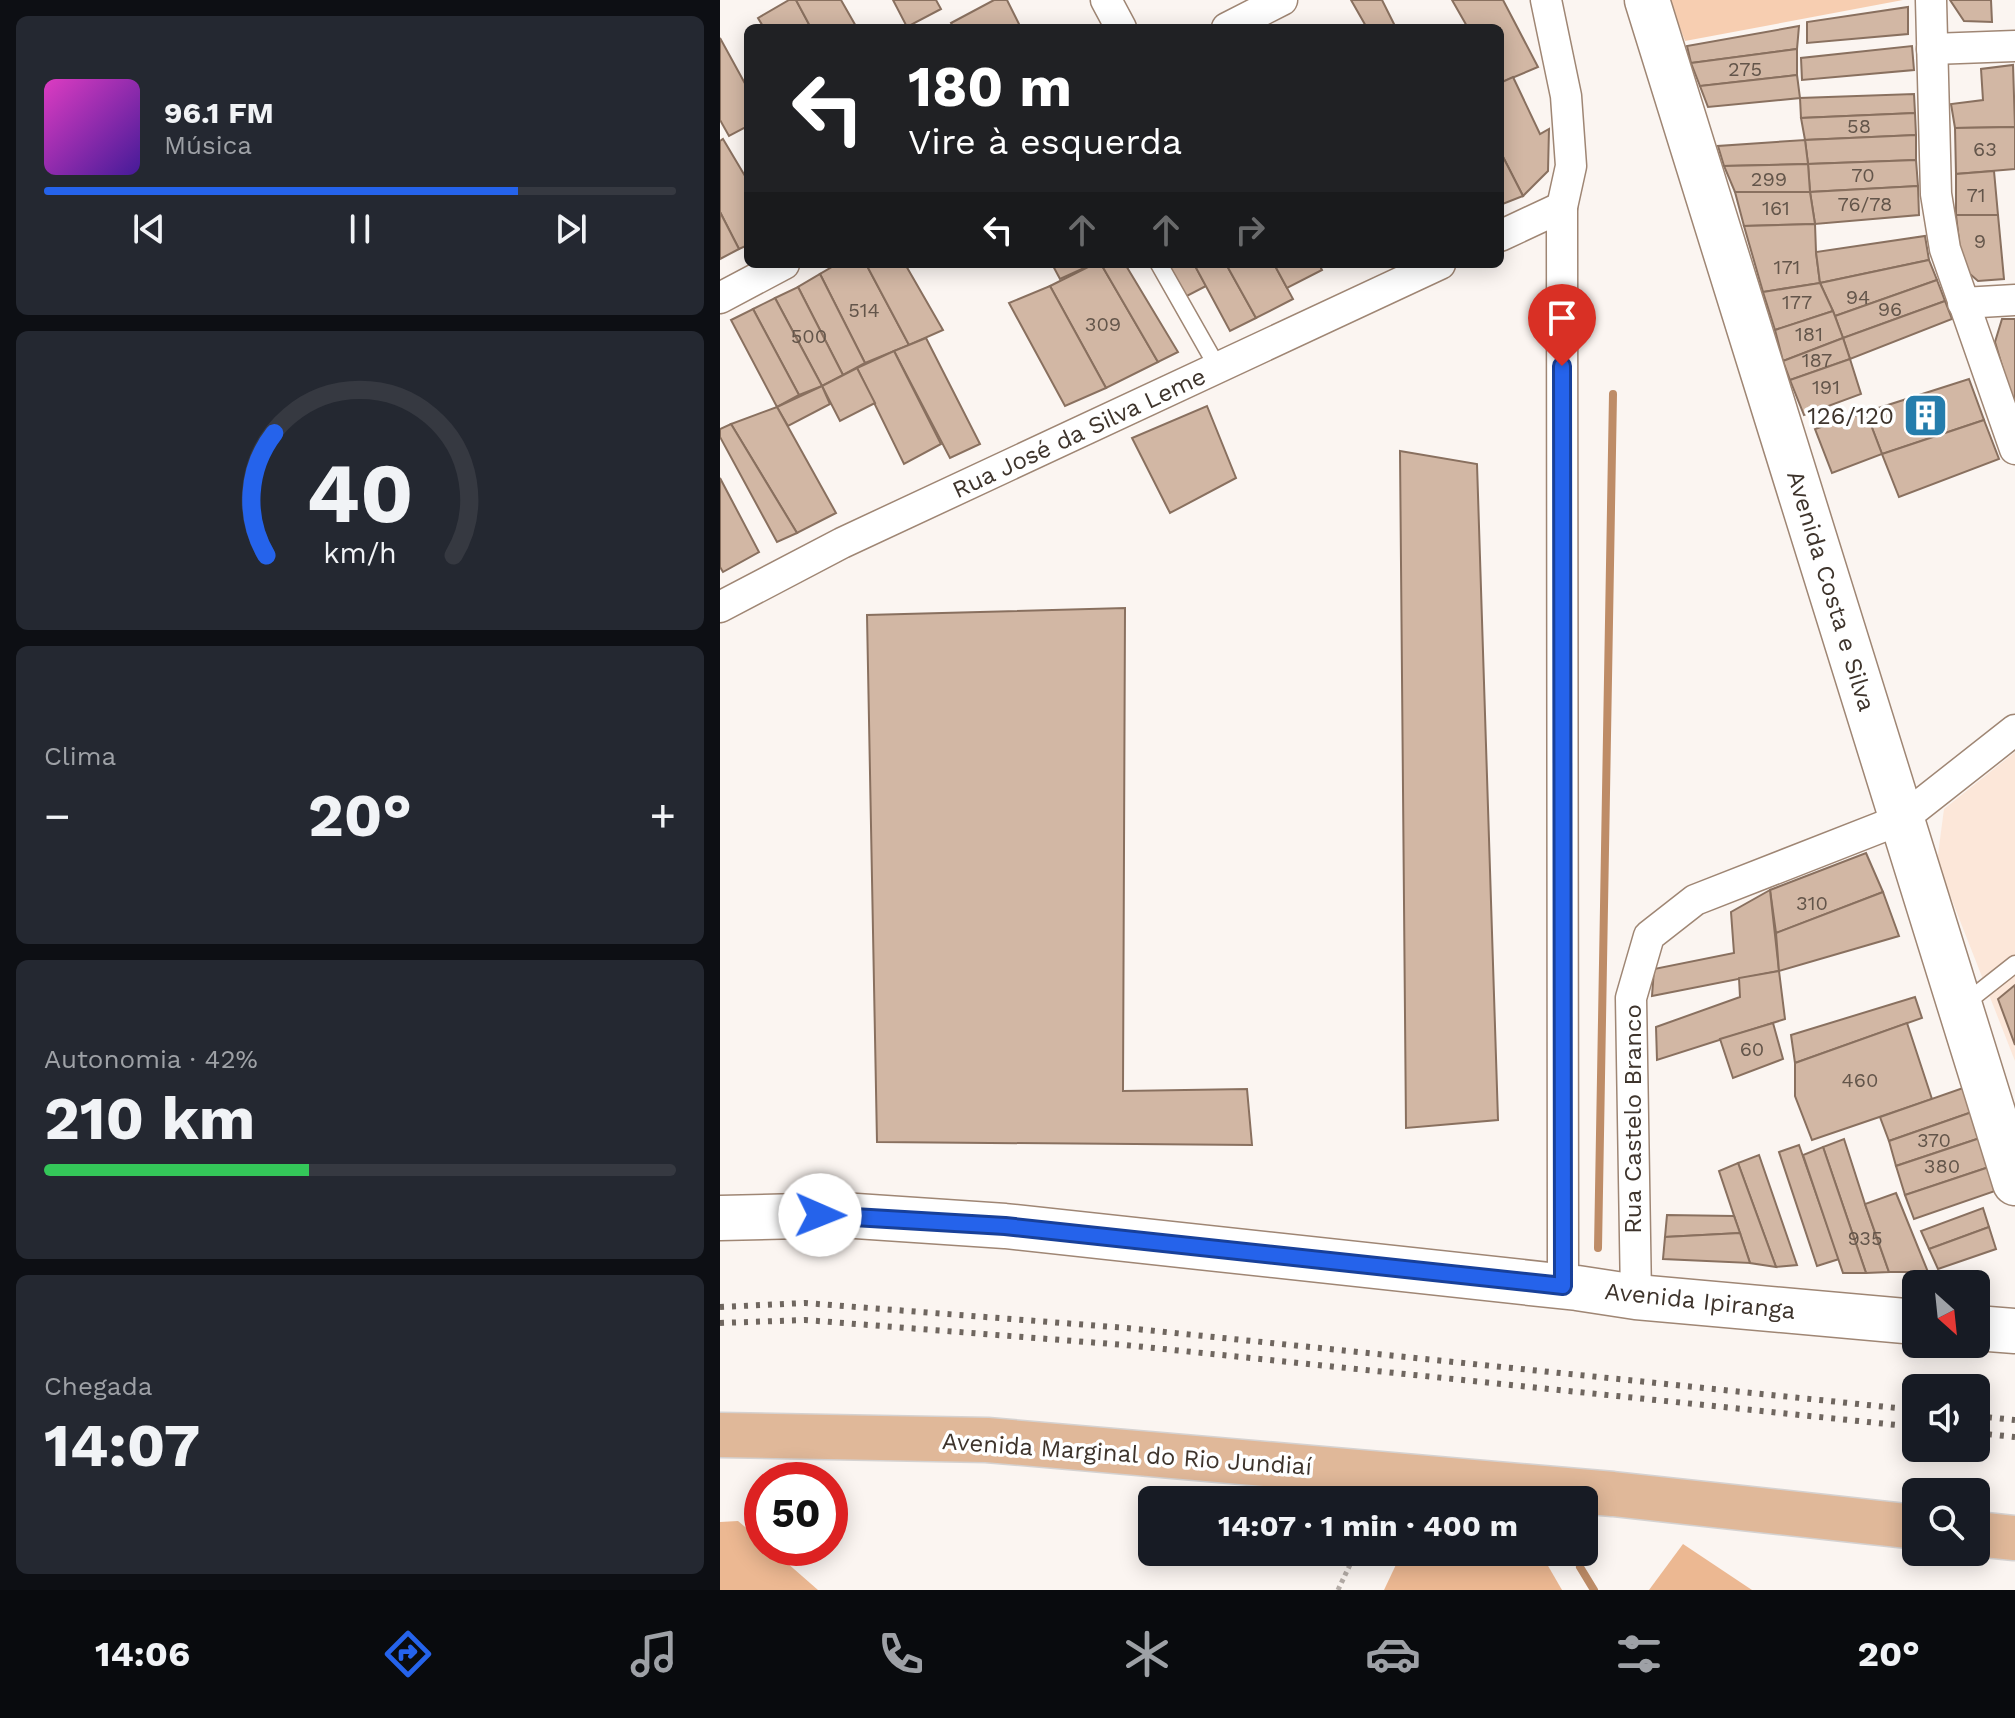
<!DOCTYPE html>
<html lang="pt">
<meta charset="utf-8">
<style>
:root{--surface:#171b24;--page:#242831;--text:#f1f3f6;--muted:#9ea1a6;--line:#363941;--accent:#2563eb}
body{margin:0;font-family:"Work Sans",sans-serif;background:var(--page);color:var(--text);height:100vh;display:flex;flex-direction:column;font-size:30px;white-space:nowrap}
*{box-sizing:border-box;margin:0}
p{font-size:26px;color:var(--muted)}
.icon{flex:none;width:44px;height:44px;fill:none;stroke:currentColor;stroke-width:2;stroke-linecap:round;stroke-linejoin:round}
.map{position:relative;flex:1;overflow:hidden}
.side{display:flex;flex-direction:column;gap:16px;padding:16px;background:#0d0f14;width:720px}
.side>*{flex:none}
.hud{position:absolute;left:24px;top:24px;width:760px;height:244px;border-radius:12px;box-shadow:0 4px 20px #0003;background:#202124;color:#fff;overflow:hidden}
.needle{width:52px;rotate:153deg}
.fabs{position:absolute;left:1182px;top:1270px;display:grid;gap:16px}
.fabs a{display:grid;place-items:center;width:88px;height:88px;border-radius:12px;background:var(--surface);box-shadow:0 4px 20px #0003;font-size:40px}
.speed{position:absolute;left:24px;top:1462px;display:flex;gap:16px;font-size:40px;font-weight:700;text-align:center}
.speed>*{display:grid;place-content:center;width:104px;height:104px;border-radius:50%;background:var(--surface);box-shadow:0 4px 20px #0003;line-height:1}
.speed .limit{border:12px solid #d22;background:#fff;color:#111}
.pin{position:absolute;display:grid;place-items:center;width:68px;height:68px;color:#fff;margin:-82px -34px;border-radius:50% 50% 50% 0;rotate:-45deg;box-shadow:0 0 8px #0007}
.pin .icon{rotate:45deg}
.me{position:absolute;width:88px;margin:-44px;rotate:91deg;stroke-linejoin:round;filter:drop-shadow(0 0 6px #0008)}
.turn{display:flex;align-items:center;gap:28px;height:168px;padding:0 32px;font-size:36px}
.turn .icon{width:104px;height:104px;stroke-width:2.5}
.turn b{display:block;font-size:56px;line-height:68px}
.lanes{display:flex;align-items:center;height:76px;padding:0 32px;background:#0003;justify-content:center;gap:40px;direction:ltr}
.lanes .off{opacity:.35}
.big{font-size:60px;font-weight:700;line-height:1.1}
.side .widget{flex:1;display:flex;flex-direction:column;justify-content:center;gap:12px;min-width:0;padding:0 28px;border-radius:12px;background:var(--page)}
.side .dial{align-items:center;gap:0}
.dial svg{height:208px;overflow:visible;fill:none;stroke:var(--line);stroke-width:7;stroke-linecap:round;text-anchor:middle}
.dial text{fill:var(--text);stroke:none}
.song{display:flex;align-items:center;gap:24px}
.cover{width:96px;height:96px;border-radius:12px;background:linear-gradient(135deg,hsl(310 70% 55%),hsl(260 70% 35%))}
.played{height:8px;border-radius:4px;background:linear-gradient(90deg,var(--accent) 75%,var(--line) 75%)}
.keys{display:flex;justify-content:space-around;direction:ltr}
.heat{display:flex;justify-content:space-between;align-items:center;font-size:44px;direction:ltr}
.charge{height:12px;border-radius:6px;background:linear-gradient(90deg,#34c759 42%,var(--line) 0)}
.trip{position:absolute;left:418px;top:1486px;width:460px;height:80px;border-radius:12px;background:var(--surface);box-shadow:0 4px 20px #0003;font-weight:700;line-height:80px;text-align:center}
.tabs{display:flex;height:128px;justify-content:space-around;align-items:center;background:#090b0e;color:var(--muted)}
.tabs .icon{width:56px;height:56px}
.tabs .on{color:var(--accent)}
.tabs b{font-size:36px;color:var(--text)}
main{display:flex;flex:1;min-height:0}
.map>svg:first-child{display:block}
.built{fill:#fce7d9}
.green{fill:#f7ceb1}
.forest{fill:#ecb892}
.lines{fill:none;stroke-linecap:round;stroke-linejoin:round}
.stream{stroke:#be8c67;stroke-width:8}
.building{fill:#d2b7a4;stroke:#89705f;stroke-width:2}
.service-casing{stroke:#9f8674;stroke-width:19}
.minor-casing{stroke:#9f8674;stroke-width:33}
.secondary-casing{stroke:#9f8674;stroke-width:47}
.primary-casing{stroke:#d5d2d1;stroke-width:47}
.path{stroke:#b5ada8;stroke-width:5;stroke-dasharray:4 4;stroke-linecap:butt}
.service{stroke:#fff;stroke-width:16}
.minor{stroke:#fff;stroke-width:30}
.secondary{stroke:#fff;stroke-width:44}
.primary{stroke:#e0b899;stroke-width:44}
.rail{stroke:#6f665f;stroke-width:6;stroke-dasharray:4 8;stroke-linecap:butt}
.route-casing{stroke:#184099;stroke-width:20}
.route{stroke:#2563eb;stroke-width:14}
.labels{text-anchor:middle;stroke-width:7;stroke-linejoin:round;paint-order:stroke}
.number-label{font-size:20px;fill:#63554a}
.poi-label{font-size:24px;fill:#3e342c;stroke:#fff;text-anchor:end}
.street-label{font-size:24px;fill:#3e342c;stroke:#fff}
</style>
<main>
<section class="side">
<div class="widget">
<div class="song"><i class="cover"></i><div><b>96.1 FM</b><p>Música</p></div></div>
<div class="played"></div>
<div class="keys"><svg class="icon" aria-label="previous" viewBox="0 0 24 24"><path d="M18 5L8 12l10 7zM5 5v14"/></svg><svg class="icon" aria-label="pause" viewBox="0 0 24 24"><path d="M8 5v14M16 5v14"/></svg><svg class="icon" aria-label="next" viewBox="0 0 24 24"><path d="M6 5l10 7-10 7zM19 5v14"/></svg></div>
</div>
<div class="widget dial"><svg viewBox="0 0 100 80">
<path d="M14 69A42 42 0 1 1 86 69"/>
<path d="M14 69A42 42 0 0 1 17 22" stroke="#2563eb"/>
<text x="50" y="56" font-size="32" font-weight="700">40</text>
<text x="50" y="72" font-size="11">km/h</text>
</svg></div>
<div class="widget"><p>Clima</p>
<div class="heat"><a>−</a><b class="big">20°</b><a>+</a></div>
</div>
<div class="widget"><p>Autonomia · 42%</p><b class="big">210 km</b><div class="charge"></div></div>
<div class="widget"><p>Chegada</p><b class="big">14:07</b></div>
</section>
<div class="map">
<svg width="1295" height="1590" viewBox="0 0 1295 1590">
<rect width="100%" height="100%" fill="#fbf5f1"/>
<!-- built -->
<path class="built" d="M1295,752v309l-78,-199 7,-53z"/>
<!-- green -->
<path class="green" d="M949,0h234l-218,41z"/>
<!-- forest -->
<g class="forest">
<path d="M18,1521l24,20v7h8l48,42h-98v-68z"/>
<path d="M963,1544l69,46h-103z"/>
<path d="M682,1552h138l22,38h-178z"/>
</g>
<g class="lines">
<!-- stream -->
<g class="stream">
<path d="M878,1248l15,-854"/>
<path d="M860,1567l14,23"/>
</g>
</g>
<!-- building -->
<g class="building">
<path d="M69,0h7l15,28h-47l-6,-10z"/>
<path d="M76,0h45l16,28h-46z"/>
<path d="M173,0h43l5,9 -34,18z"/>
<path d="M274,0h13l14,28h-67l-3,-5z"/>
<path d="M631,0h31l14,28h-29z"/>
<path d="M732,0h51l35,67 -38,16v-55h-32z"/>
<path d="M1230,0h41l1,22 -28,-1z"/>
<path d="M1188,7v27l-101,9v-21z"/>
<path d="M1079,26l-2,23 -106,14 -4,-17z"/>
<path d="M0,38l28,51v37l-19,10 -9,-16z"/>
<path d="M1192,46l2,24 -112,10 -1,-22z"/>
<path d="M1077,49v26l-97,11 -9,-23z"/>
<path d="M1293,65l2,62 -60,1 -4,-24 32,-4 -2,-31z"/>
<path d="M1077,75l3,23 -92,9 -8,-21z"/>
<path d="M793,77l27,57 9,-5 -1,42 -25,25 -23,-45v-68z"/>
<path d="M1194,94l1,19 -114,5 -1,-20z"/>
<path d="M1195,113l1,22 -111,5 -4,-22z"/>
<path d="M1295,127v42l-59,5 -1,-46z"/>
<path d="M1196,135v25l-108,4 -3,-24z"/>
<path d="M3,139l25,42v64l-9,4 -19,-37v-71z"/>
<path d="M1085,140l3,24 -84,2 -6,-20z"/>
<path d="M780,151l23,45 -23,9z"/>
<path d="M1196,160l2,26 -108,6 -2,-28z"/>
<path d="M1088,164l2,28h-75l-11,-26z"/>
<path d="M1274,171l4,44h-42v-41z"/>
<path d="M1198,186l1,29 -104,9 -5,-32z"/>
<path d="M1015,192h75l5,32 -71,2z"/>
<path d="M0,212l19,37 -19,10z"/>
<path d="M1236,215h42l6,64 -26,2 -16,-14z"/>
<path d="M1095,224l1,28 4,31 -57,9 -19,-66z"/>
<path d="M1205,236l4,24 -109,23 -4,-31z"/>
<path d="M1209,260l8,20 -102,36 -15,-33z"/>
<path d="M117,264h29l43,81 -44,18 -45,-89z"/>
<path d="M146,264h39l38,66 -34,15z"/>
<path d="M332,264h41l-33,15z"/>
<path d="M374,264h7l57,98 -52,26 -56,-102z"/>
<path d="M381,264h24l53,88 -20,10z"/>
<path d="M448,264h26l12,22 -21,11z"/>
<path d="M474,264h32l30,54 -26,13z"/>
<path d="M506,264h48l19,35 -37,19z"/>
<path d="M554,264h45l3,6 -35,18z"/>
<path d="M100,274l45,89 -22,12 -45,-88z"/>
<path d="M1217,280l8,21 -102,37 -8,-22z"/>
<path d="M1100,283l13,28 -58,19 -12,-38z"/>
<path d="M330,286l56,102 -41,18 -56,-103z"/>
<path d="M78,287l45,88 -21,11 -47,-88z"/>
<path d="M55,298l47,88 -23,9 -46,-86z"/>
<path d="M1225,301l7,18 -102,40 -7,-21z"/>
<path d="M33,309l46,86 -22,12 -46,-87z"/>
<path d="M1113,311l10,27 -60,23 -8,-31z"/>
<path d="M1282,319h13v91l-20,-68z"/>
<path d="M206,338l54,106 -30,14 -56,-107z"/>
<path d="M1123,338l7,21 -60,21 -7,-19z"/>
<path d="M174,351l47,93 -37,20 -47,-96z"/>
<path d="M1130,359l11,35 -57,21 -14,-35z"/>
<path d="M137,368l18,35 -35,18 -18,-35z"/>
<path d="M1249,379l15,41 -102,34 -16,-42z"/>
<path d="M102,386l8,18 -42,22 -11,-19z"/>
<path d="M487,406l29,72 -66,35 -38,-75z"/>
<path d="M57,407l59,106 -39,20 -66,-109z"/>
<path d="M1146,412l16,42 -50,19 -17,-44z"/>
<path d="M1264,420l15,39 -100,38 -17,-43z"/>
<path d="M11,424l66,109 -20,9 -57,-105v-8z"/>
<path d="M680,451l77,13 21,656 -92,8z"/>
<path d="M0,478l39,74 -36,20 -3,-5z"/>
<path d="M405,608l-2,483 124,-2 5,56 -375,-3 -10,-527z"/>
<path d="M1146,853l17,39 -107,41 -6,-43z"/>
<path d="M1050,890l9,81 -127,25 2,-27 80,-16 -3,-41z"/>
<path d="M1163,892l16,44 -120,35 -3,-38z"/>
<path d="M1059,971l6,48 -128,41 -1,-33 84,-30 -1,-19z"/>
<path d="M1295,985v60l-17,-46z"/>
<path d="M1195,997l7,21 -127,45 -4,-28z"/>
<path d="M1053,1023l10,36 -50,19 -13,-39z"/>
<path d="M1187,1023l25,76 -120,41 -17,-44v-33z"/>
<path d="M1243,1088l9,24 -83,29 -9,-24z"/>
<path d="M1252,1112l8,26 -84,28 -7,-25z"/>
<path d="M1260,1138l9,29 -84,28 -9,-29z"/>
<path d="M1124,1139l21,65 24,68 -23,1 -43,-126z"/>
<path d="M1079,1145l40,114 -22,7 -38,-114z"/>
<path d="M1103,1147l43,126h-23l-40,-118z"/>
<path d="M1039,1155l38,110 -21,2 -38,-104z"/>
<path d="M1018,1163l38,104 -26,-4 -31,-92z"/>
<path d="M1269,1167l9,23 -84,29 -9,-24z"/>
<path d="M1176,1193l32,79h-39l-24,-68z"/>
<path d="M1263,1208l6,19 -60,22 -8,-18z"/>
<path d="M947,1215l67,1 6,17 -75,4z"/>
<path d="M1269,1227l7,22 -58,20 -9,-20z"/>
<path d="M1020,1233l10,30 -87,-4 2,-22z"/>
</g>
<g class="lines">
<defs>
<g id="service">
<path d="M439,264l59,104"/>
<path d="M1243,1005l52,-41"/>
</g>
<g id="minor">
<path d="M386,0l15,28"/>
<path d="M826,0l20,96 5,70 -9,41 1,1079"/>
<path d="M1211,0l5,194 9,55 70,200"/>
<path d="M507,28l55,-28"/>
<path d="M1212,49l83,-3"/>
<path d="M780,236l62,-29"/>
<path d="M0,298l64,-34"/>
<path d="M1243,303l52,-3"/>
<path d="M0,607l122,-64 598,-279"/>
<path d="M916,1297l-5,-299 18,-62 46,-36 207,-81 113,-89"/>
</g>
<g id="secondary">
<path d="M927,0l368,1183"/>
<path d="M0,1218l121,-3 164,11 572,62 59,9 280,25"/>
<path d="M1256,1328l39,3"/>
</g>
<g id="primary">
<path d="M0,1435l267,5 626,54 303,33"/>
<path d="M1256,1534l39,4"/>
</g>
</defs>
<!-- service casing -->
<use href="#service" class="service-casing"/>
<!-- minor casing -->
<use href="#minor" class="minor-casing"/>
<!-- secondary casing -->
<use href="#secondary" class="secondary-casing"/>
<!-- primary casing -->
<use href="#primary" class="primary-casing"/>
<!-- path -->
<path class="path" d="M618,1590l18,-38"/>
<!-- service -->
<use href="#service" class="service"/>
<!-- minor -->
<use href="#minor" class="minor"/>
<!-- secondary -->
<use href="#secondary" class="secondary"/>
<!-- primary -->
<use href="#primary" class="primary"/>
<!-- rail -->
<g class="rail">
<path d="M0,1307l85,-4 322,25 789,82"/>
<path d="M0,1323l85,-3 320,25 791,82"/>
<path d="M1256,1416l39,4"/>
<path d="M1256,1433l39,4"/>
</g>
</g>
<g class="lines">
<defs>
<path id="route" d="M100,1215l185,11 558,60 -1,-920"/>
</defs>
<!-- route casing -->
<use href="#route" class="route-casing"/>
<!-- route -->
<use href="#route" class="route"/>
</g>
<!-- icons -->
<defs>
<symbol id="building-square" viewBox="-11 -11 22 22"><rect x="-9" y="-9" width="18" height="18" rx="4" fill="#257dac" stroke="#fff"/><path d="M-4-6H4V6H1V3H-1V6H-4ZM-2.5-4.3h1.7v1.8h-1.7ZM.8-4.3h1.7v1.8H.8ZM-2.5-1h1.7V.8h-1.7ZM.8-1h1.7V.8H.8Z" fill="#fff"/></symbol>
</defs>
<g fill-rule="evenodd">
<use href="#building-square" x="1180" y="390" width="51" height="51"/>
</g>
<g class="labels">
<!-- number labels -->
<g class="number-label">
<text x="1025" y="76">275</text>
<text x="1139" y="133">58</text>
<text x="1265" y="156">63</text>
<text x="1143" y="182">70</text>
<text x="1049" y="186">299</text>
<text x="1256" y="202">71</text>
<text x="1145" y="211">76/78</text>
<text x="1056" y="215">161</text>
<text x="1260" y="248">9</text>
<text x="1067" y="274">171</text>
<text x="1138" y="304">94</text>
<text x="1077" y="309">177</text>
<text x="1170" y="316">96</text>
<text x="144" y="317">514</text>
<text x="383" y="331">309</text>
<text x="1089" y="341">181</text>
<text x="89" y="343">500</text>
<text x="1097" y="367">187</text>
<text x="1106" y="394">191</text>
<text x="1092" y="910">310</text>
<text x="1032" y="1056">60</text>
<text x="1140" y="1087">460</text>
<text x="1214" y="1147">370</text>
<text x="1222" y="1173">380</text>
<text x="1145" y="1245">935</text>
</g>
<!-- poi labels -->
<g class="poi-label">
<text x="1174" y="424">126/120</text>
</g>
<!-- street labels -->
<g class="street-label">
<text transform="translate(359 433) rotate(-25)" y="8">Rua José da Silva Leme</text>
<text transform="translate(1111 591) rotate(73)" y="8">Avenida Costa e Silva</text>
<text transform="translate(913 1119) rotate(-90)" y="8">Rua Castelo Branco</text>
<text transform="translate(980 1301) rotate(6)" y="8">Avenida Ipiranga</text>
<text transform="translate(407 1454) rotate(4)" y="8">Avenida Marginal do Rio Jundiaí</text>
</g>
</g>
</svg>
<div class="fabs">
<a><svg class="needle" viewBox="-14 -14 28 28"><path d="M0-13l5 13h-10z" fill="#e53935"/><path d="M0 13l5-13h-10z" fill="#9ea1a6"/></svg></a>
<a><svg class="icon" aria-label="sound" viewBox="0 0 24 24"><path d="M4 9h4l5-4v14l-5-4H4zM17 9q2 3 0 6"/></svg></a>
<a><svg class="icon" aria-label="search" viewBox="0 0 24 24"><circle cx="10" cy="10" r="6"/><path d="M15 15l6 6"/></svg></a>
</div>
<div class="speed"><div class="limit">50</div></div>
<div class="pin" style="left:842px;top:366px;background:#d93025"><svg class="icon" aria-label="arrive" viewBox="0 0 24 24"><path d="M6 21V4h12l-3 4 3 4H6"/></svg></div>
<svg class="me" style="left:100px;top:1215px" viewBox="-20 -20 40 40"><circle r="19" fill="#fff"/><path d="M0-13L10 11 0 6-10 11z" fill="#2563eb"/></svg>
<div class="trip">14:07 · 1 min · 400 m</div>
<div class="hud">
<div class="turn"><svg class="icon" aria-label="left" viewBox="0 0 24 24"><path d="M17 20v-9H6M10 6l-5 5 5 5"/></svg><div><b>180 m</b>Vire à esquerda</div></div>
<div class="lanes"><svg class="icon" aria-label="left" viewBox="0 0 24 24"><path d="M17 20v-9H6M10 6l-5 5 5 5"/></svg><svg class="icon off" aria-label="ahead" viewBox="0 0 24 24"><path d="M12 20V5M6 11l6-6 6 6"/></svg><svg class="icon off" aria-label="ahead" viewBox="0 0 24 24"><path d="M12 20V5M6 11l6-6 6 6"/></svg><svg class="icon off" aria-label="right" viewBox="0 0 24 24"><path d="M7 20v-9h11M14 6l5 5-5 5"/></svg></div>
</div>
</div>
</main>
<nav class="tabs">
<b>14:06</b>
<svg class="icon on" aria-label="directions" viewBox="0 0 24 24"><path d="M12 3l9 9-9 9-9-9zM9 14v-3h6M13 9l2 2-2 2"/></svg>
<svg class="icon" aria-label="music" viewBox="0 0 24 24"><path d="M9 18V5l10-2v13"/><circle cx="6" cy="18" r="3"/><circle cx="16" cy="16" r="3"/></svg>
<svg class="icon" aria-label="phone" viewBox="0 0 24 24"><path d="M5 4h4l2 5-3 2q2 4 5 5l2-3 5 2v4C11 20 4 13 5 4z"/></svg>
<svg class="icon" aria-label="climate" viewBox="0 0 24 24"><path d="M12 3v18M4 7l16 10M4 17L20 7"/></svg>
<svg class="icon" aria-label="car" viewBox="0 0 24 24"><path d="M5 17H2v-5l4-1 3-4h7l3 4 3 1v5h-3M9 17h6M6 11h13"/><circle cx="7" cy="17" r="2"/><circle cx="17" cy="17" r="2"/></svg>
<svg class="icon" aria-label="filters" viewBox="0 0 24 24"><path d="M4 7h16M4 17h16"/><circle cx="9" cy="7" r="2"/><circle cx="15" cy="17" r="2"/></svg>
<b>20°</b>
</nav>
